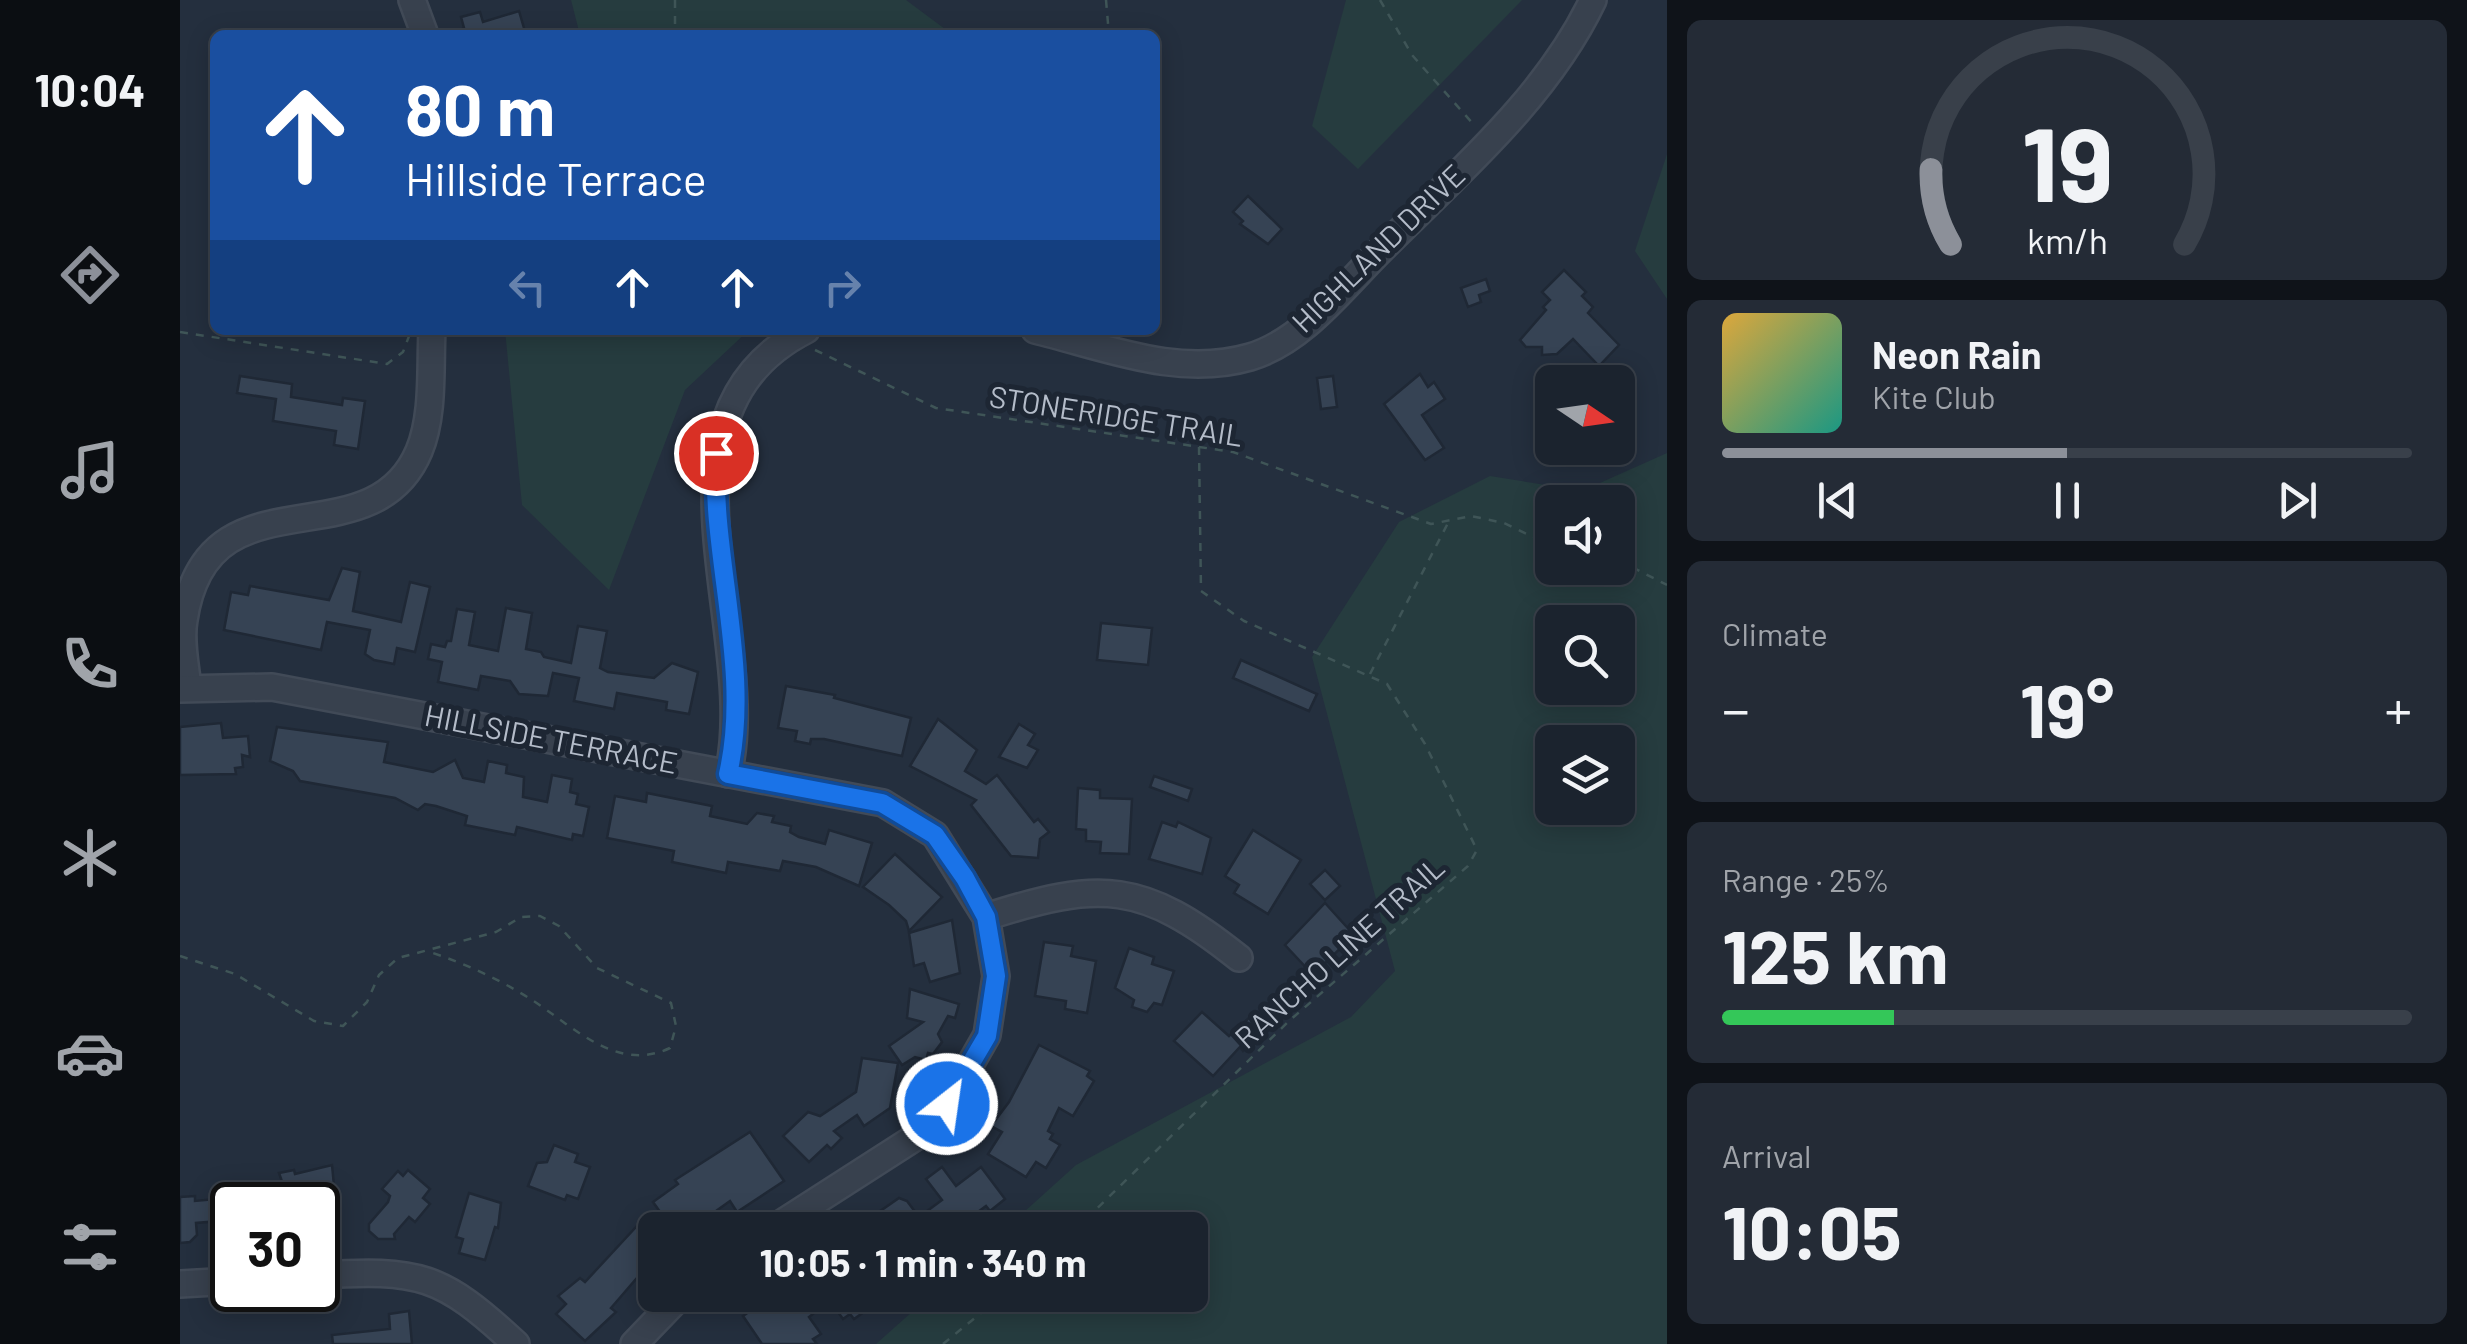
<!DOCTYPE html>
<meta charset="utf-8">
<style>
:root{--surface:#1b232e;--page:#242b36;--text:#f1f3f6;--muted:#a0a4aa;--line:#39404a;--accent:#8c9099}
body{margin:0;font-family:Barlow,sans-serif;background:var(--page);color:var(--text);height:100vh;display:flex;flex-direction:column;font-size:38px;white-space:nowrap}
*{box-sizing:border-box;margin:0}
p{font-size:32px;color:var(--muted)}
.icon{flex:none;width:55px;height:55px;fill:none;stroke:currentColor;stroke-width:2;stroke-linecap:round;stroke-linejoin:round}
.map{position:relative;flex:1;overflow:hidden}
.side{display:flex;flex-direction:column;gap:20px;padding:20px;background:#0f1319;width:800px}
.side>*{flex:none}
.hud{position:absolute;left:30px;top:30px;width:950px;height:305px;border-radius:15px;box-shadow:0 5px 25px #0003,0 0 0 2px var(--line);background:#1a4fa0;color:#fff;overflow:hidden}
.needle{width:65px;rotate:103deg}
.controls{position:absolute;left:1355px;top:365px;display:grid;gap:20px}
.controls a{display:grid;place-items:center;width:100px;height:100px;border-radius:15px;background:var(--surface);box-shadow:0 5px 25px #0003,0 0 0 2px var(--line);font-size:50px}
.speed{position:absolute;left:30px;top:1182px;display:flex;gap:20px;font-size:50px;font-weight:700;text-align:center}
.speed>*{display:grid;place-content:center;width:130px;height:130px;border-radius:50%;background:var(--surface);box-shadow:0 5px 25px #0003,0 0 0 2px var(--line);line-height:1}
.speed .limit{border:5px solid #111;border-radius:15px;background:#fff;color:#111}
.pin{position:absolute;display:grid;place-items:center;width:85px;height:85px;color:#fff;margin:-42px;border:5px solid #fff;border-radius:50%;box-shadow:0 2px 10px #0007}
.me{position:absolute;width:110px;margin:-55px;rotate:30deg;stroke-linejoin:round;filter:drop-shadow(0 0 8px #0008)}
.turn{display:flex;align-items:center;gap:35px;height:210px;padding:0 30px;font-size:45px}
.turn .icon{width:130px;height:130px;stroke-width:2.5}
.turn b{display:block;font-size:70px;line-height:85px}
.lanes{display:flex;align-items:center;height:95px;padding:0 30px;background:#0003;justify-content:center;gap:50px;direction:ltr}
.lanes .off{opacity:.35}
.big{font-size:75px;font-weight:700;line-height:1.1}
.side .widget{flex:1;display:flex;flex-direction:column;justify-content:center;gap:15px;min-width:0;padding:0 35px;border-radius:15px;background:var(--page)}
.side .dial{align-items:center;gap:0}
.dial svg{height:260px;overflow:visible;fill:none;stroke:var(--line);stroke-width:7;stroke-linecap:round;text-anchor:middle}
.dial text{fill:var(--text);stroke:none}
.song{display:flex;align-items:center;gap:30px}
.cover{width:120px;height:120px;border-radius:15px;background:linear-gradient(135deg,hsl(40 70% 55%),hsl(170 70% 35%))}
.played{height:10px;border-radius:5px;background:linear-gradient(90deg,var(--accent) 50%,var(--line) 50%)}
.keys{display:flex;justify-content:space-around;direction:ltr}
.heat{display:flex;justify-content:space-between;align-items:center;font-size:55px;direction:ltr}
.charge{height:15px;border-radius:8px;background:linear-gradient(90deg,#34c759 25%,var(--line) 0)}
.trip{position:absolute;left:458px;top:1212px;width:570px;height:100px;border-radius:15px;background:var(--surface);box-shadow:0 5px 25px #0003,0 0 0 2px var(--line);font-weight:700;line-height:100px;text-align:center}
main{display:flex;flex:1;min-height:0}
.menu{display:flex;flex-direction:column;width:180px;justify-content:space-around;align-items:center;background:#0b0e12;color:var(--muted)}
.menu .icon{width:70px;height:70px}
.menu .active{color:var(--accent)}
.menu b{font-size:45px;color:var(--text)}
.map>svg:first-child{display:block}
.green{fill:#263c3f;fill-rule:evenodd}
.building{fill:#364354;stroke:#1f2835;stroke-width:2.5}
.lines{fill:none;stroke-linecap:round;stroke-linejoin:round}
.minor-casing{stroke:#414a57;stroke-width:30}
.path{stroke:#3f5557;stroke-width:2.5;stroke-dasharray:8 8;stroke-linecap:butt}
.minor{stroke:#38414e;stroke-width:25}
.route-casing{stroke:#114b97;stroke-width:25}
.route{stroke:#1a73e8;stroke-width:18}
.labels{text-anchor:middle;stroke-width:10;stroke-linejoin:round;paint-order:stroke}
.street-label{font-size:30px;fill:#b4bcc9;stroke:#1d2633}
</style>
<main>
<nav class="menu">
<b>10:04</b>
<svg class="icon active" aria-label="directions" viewBox="0 0 24 24"><path d="M12 3l9 9-9 9-9-9zM9 14v-3h6M13 9l2 2-2 2"/></svg>
<svg class="icon" aria-label="music" viewBox="0 0 24 24"><path d="M9 18V5l10-2v13"/><circle cx="6" cy="18" r="3"/><circle cx="16" cy="16" r="3"/></svg>
<svg class="icon" aria-label="phone" viewBox="0 0 24 24"><path d="M5 4h4l2 5-3 2q2 4 5 5l2-3 5 2v4C11 20 4 13 5 4z"/></svg>
<svg class="icon" aria-label="climate" viewBox="0 0 24 24"><path d="M12 3v18M4 7l16 10M4 17L20 7"/></svg>
<svg class="icon" aria-label="car" viewBox="0 0 24 24"><path d="M5 17H2v-5l4-1 3-4h7l3 4 3 1v5h-3M9 17h6M6 11h13"/><circle cx="7" cy="17" r="2"/><circle cx="17" cy="17" r="2"/></svg>
<svg class="icon" aria-label="filters" viewBox="0 0 24 24"><path d="M4 7h16M4 17h16"/><circle cx="9" cy="7" r="2"/><circle cx="15" cy="17" r="2"/></svg>
</nav>
<div class="map">
<svg width="1487" height="1344" viewBox="0 0 1487 1344">
<rect width="100%" height="100%" fill="#242f3e"/>
<!-- green -->
<g class="green">
<path d="M391,0h335l47,35h-373z"/>
<path d="M1166,0h176l-164,169 -46,-43z"/>
<path d="M1487,154v145l-32,-48z"/>
<path d="M325,330h244l-64,60 -76,200 -87,-85z"/>
<path d="M1487,453v891h-791l55,-49h259v-65h-186l72,-65 275,-148 44,-46 -83,-314 87,-135 91,-46 92,15zM1438,502v66h-66v-66zM1438,622v66h-66v-66zM1372,742h66v66h-66z"/>
</g>
<!-- building -->
<g class="building">
<path d="M339,11l7,24h-74l12,-7 -3,-11 19,-5 3,10z"/>
<path d="M1068,196l34,33 -14,15 -28,-20 3,-3 -10,-9z"/>
<path d="M1384,270l22,22 -4,4 11,11 -5,6 31,32 -20,21 -26,-27 -16,15 -15,1v-8h-16l-6,-7 26,-30 -3,-3 7,-7 -8,-8z"/>
<path d="M1306,279l4,12 -11,4 2,7 -13,5 -7,-19z"/>
<path d="M1240,374l8,13 6,-5 11,17 -23,16 22,33 -19,12 -41,-56z"/>
<path d="M60,376l52,8 -1,13 51,8 1,-7 22,3 -7,48 -24,-4 2,-14 -63,-10 3,-22 -39,-6z"/>
<path d="M1153,376l4,31 -16,2 -4,-31z"/>
<path d="M162,568l18,4 -7,39 48,11 9,-40 20,5 -15,65 -18,-4 -3,16 -20,-4 -9,-6 5,-24 -43,-8 -6,28 -97,-20 7,-38 17,3 2,-9 79,14z"/>
<path d="M326,608l26,5 -6,36 15,3 3,5 27,6 7,-37 29,5 -7,37 8,4 46,6 18,-15 26,9 -9,42 -23,-4 1,-8 -50,-9 -3,16 -40,-8 5,-23 -26,-5 -5,23 -29,-2 -9,-13 -29,-5 -3,14 -40,-8 4,-20 -14,-3 3,-15 14,3 2,-6h4l6,-32 18,3 -6,33 29,6z"/>
<path d="M921,623l51,5 -4,37 -51,-5z"/>
<path d="M1061,660l76,34 -8,17 -76,-33z"/>
<path d="M606,686l49,9 -1,3 77,20 -9,38 -78,-17h-13l-1,5 -15,-3 2,-10 -19,-3z"/>
<path d="M758,719l39,31 -12,21 21,13 11,-9 37,47 4,-3 11,13 -9,7 -2,19 -27,-2 -40,-51 5,-5 -66,-34z"/>
<path d="M41,723l2,15 25,-2 2,21 -8,-2 1,12 -8,1 1,6 -56,1v-48z"/>
<path d="M839,724l16,10 -7,11 10,5 -11,18 -28,-11z"/>
<path d="M97,727l111,15 -4,20 49,10 22,-12 8,18 21,4 4,-21 19,4 -1,8 18,4 -1,20 24,5 5,-27 20,4 -2,13 8,2 -2,10 13,3 -6,29 -10,-2 -1,6 -55,-13 -2,8 -50,-10 2,-9 -31,-10 -11,-2 -7,6 -23,-12 -95,-17 -7,-10 -23,-10z"/>
<path d="M974,776l38,13 -4,12 -38,-14z"/>
<path d="M898,788l22,2v8l32,1 -3,55 -29,-1 1,-11 -15,-1v-11l-10,-1z"/>
<path d="M467,793l65,13 -2,10 37,8 10,-11 17,3 -2,6 19,4 -1,6 9,5 26,7 4,-14 43,13 -13,43 -43,-19 -33,-6 -3,10 -52,-9 -2,11 -54,-11 2,-11 -67,-13 8,-42 31,6z"/>
<path d="M982,822l14,5 2,-5 33,16 -9,36 -53,-15z"/>
<path d="M1073,830l48,30 -33,54 -34,-21 5,-8 -14,-9z"/>
<path d="M715,854l47,43 -33,34 -3,-10 -17,-16 -26,-18z"/>
<path d="M1145,870l15,16 -15,14 -15,-16z"/>
<path d="M1145,903l29,32 -41,40 -28,-30z"/>
<path d="M772,920l8,53 -30,9 -6,-19 -10,3 -5,-33z"/>
<path d="M864,942l29,4 -2,10 25,5 -9,52 -22,-4 1,-8 -31,-5z"/>
<path d="M949,948l25,9 -2,7 22,7 -12,34 -8,-2 -7,9 -15,-5 2,-7 -19,-12z"/>
<path d="M730,989l49,15 -4,14 -7,-2 -10,18 4,8 -9,12 -5,-1 -2,7 -11,-3 -13,8 -13,-19 34,-24 -16,-4z"/>
<path d="M1022,1012l27,24 21,-19 14,15 -21,19 -3,-4 -27,29 -39,-35z"/>
<path d="M859,1045l51,26 -3,5 7,5 -21,35 -14,-8 -11,23 5,3 -3,5 10,6 -14,23 -10,-6 -10,15 -38,-23 14,-22 -11,-6 18,-24z"/>
<path d="M682,1058l36,5 -8,45 -26,18 -7,-11 -23,16 8,7 -11,11 -4,-4 -18,17 -26,-26 25,-24 12,4 36,-24z"/>
<path d="M570,1132l34,49 -47,31 -7,-11 -31,22 4,7h-30l-20,-28 25,-18 -3,-4z"/>
<path d="M374,1145l24,9 -3,8 15,5 -12,32 -11,-4 -2,5 -37,-14 9,-23 10,-1z"/>
<path d="M152,1165l6,62 -20,5v-27h-28l-11,-32 15,-3 1,4z"/>
<path d="M762,1167l14,19 25,-19 24,32 -15,12 -4,-5 -23,17 -4,-5 -16,12h-52l-3,-5 -7,5h-28l46,-32 8,3 12,16 23,-17 -16,-21z"/>
<path d="M228,1170l22,19 -7,9 7,6 -15,18 -6,-5 -15,17 1,5h-17l-9,-8v-7l19,-22 2,-6 -8,-7 16,-18 5,5z"/>
<path d="M289,1193l32,10 -3,25 -3,-1 -10,33 -26,-7 4,-14 -7,-2z"/>
<path d="M15,1196v5l32,-3 5,4v18l-36,3 1,12 -7,7 -10,1v-46z"/>
<path d="M456,1227l19,18v12l-44,51 5,4 -31,29 -29,-27 10,-10 -8,-8 22,-18 5,4z"/>
<path d="M582,1295h126l-34,24 -4,-5 -7,5 -13,-18 -21,16 12,17 -8,5 4,5h-55l-19,-28 23,-16z"/>
<path d="M229,1311l3,33h-79l-1,-9 58,-6 -1,-15z"/>
</g>
<g class="lines">
<defs>
<g id="minor">
<path d="M232,0l13,35"/>
<path d="M855,330c70,17 143,48 215,27 54,-16 94,-71 133,-109 75,-75 164,-151 210,-248"/>
<path d="M8,688c-2,-21 -8,-47 -4,-68 23,-156 187,-55 235,-169 15,-36 11,-82 13,-121"/>
<path d="M0,689l92,-2 611,116 52,32 51,82 10,59 -9,59 -40,70 -25,28 -151,97"/>
<path d="M548,774c34,-139 -91,-358 78,-444"/>
<path d="M806,917c114,-37 157,-36 253,41"/>
<path d="M138,1275c101,-6 123,-1 198,69"/>
<path d="M0,1284l52,-3"/>
<path d="M454,1344l47,-49"/>
</g>
</defs>
<!-- minor casing -->
<use href="#minor" class="minor-casing"/>
<!-- path -->
<g class="path">
<path d="M495,0v35"/>
<path d="M926,0l3,35"/>
<path d="M1200,0l32,55 63,71"/>
<path d="M0,332l207,32 16,-12 8,-21"/>
<path d="M635,350l121,58 297,44 198,72 40,-8 33,7 48,23"/>
<path d="M1438,560l49,25"/>
<path d="M1190,674l79,-153"/>
<path d="M0,956l55,18 79,47 29,5 24,-24 12,-27 19,-17 98,-26 25,-15 19,-1 19,10 38,42 74,35 5,23 -6,22c-53,25 -96,-21 -138,-48 -33,-21 -68,-37 -105,-49"/>
<path d="M895,1230l214,-209 179,-155 9,-16 -52,-106 -38,-60 -143,-63 -43,-30 -2,-144"/>
<path d="M763,1344l60,-49"/>
</g>
<!-- minor -->
<use href="#minor" class="minor"/>
</g>
<g class="lines">
<defs>
<path id="route" d="M536,453c-5,106 36,217 12,321l154,29 53,32 30,43 21,39 10,59 -9,60 -40,68"/>
</defs>
<!-- route casing -->
<use href="#route" class="route-casing"/>
<!-- route -->
<use href="#route" class="route"/>
</g>
<g class="labels">
<!-- street labels -->
<g class="street-label">
<text transform="translate(1199 249) rotate(-44)" y="10">HIGHLAND DRIVE</text>
<text transform="translate(936 417) rotate(9)" y="10">STONERIDGE TRAIL</text>
<text transform="translate(371 740) rotate(11)" y="10">HILLSIDE TERRACE</text>
<text transform="translate(1160 953) rotate(-42)" y="10">RANCHO LINE TRAIL</text>
</g>
</g>
</svg>
<div class="controls">
<a><svg class="needle" viewBox="-14 -14 28 28"><path d="M0-13l5 13h-10z" fill="#e53935"/><path d="M0 13l5-13h-10z" fill="#a0a4aa"/></svg></a>
<a><svg class="icon" aria-label="sound" viewBox="0 0 24 24"><path d="M4 9h4l5-4v14l-5-4H4zM17 9q2 3 0 6"/></svg></a>
<a><svg class="icon" aria-label="search" viewBox="0 0 24 24"><circle cx="10" cy="10" r="6"/><path d="M15 15l6 6"/></svg></a>
<a><svg class="icon" aria-label="layers" viewBox="0 0 24 24"><path d="M12 4l9 5-9 5-9-5zM3 14l9 5 9-5"/></svg></a>
</div>
<div class="speed"><div class="limit">30</div></div>
<div class="pin" style="left:536px;top:453px;background:#d93025"><svg class="icon" aria-label="arrive" viewBox="0 0 24 24"><path d="M6 21V4h12l-3 4 3 4H6"/></svg></div>
<svg class="me" style="left:767px;top:1104px" viewBox="-20 -20 40 40"><circle r="17" fill="#1a73e8" stroke="#fff" stroke-width="3"/><path d="M0-11L8 9 0 5-8 9z" fill="#fff"/></svg>
<div class="trip">10:05 · 1 min · 340 m</div>
<div class="hud">
<div class="turn"><svg class="icon" aria-label="ahead" viewBox="0 0 24 24"><path d="M12 20V5M6 11l6-6 6 6"/></svg><div><b>80 m</b>Hillside Terrace</div></div>
<div class="lanes"><svg class="icon off" aria-label="left" viewBox="0 0 24 24"><path d="M17 20v-9H6M10 6l-5 5 5 5"/></svg><svg class="icon" aria-label="ahead" viewBox="0 0 24 24"><path d="M12 20V5M6 11l6-6 6 6"/></svg><svg class="icon" aria-label="ahead" viewBox="0 0 24 24"><path d="M12 20V5M6 11l6-6 6 6"/></svg><svg class="icon off" aria-label="right" viewBox="0 0 24 24"><path d="M7 20v-9h11M14 6l5 5-5 5"/></svg></div>
</div>
</div>
<section class="side">
<div class="widget dial"><svg viewBox="0 0 100 80">
<path d="M14 69A42 42 0 1 1 86 69"/>
<path d="M14 69A42 42 0 0 1 8 46" stroke="#8c9099"/>
<text x="50" y="56" font-size="32" font-weight="700">19</text>
<text x="50" y="72" font-size="11">km/h</text>
</svg></div>
<div class="widget">
<div class="song"><i class="cover"></i><div><b>Neon Rain</b><p>Kite Club</p></div></div>
<div class="played"></div>
<div class="keys"><svg class="icon" aria-label="previous" viewBox="0 0 24 24"><path d="M18 5L8 12l10 7zM5 5v14"/></svg><svg class="icon" aria-label="pause" viewBox="0 0 24 24"><path d="M8 5v14M16 5v14"/></svg><svg class="icon" aria-label="next" viewBox="0 0 24 24"><path d="M6 5l10 7-10 7zM19 5v14"/></svg></div>
</div>
<div class="widget"><p>Climate</p>
<div class="heat"><a>−</a><b class="big">19°</b><a>+</a></div>
</div>
<div class="widget"><p>Range · 25%</p><b class="big">125 km</b><div class="charge"></div></div>
<div class="widget"><p>Arrival</p><b class="big">10:05</b></div>
</section>
</main>
